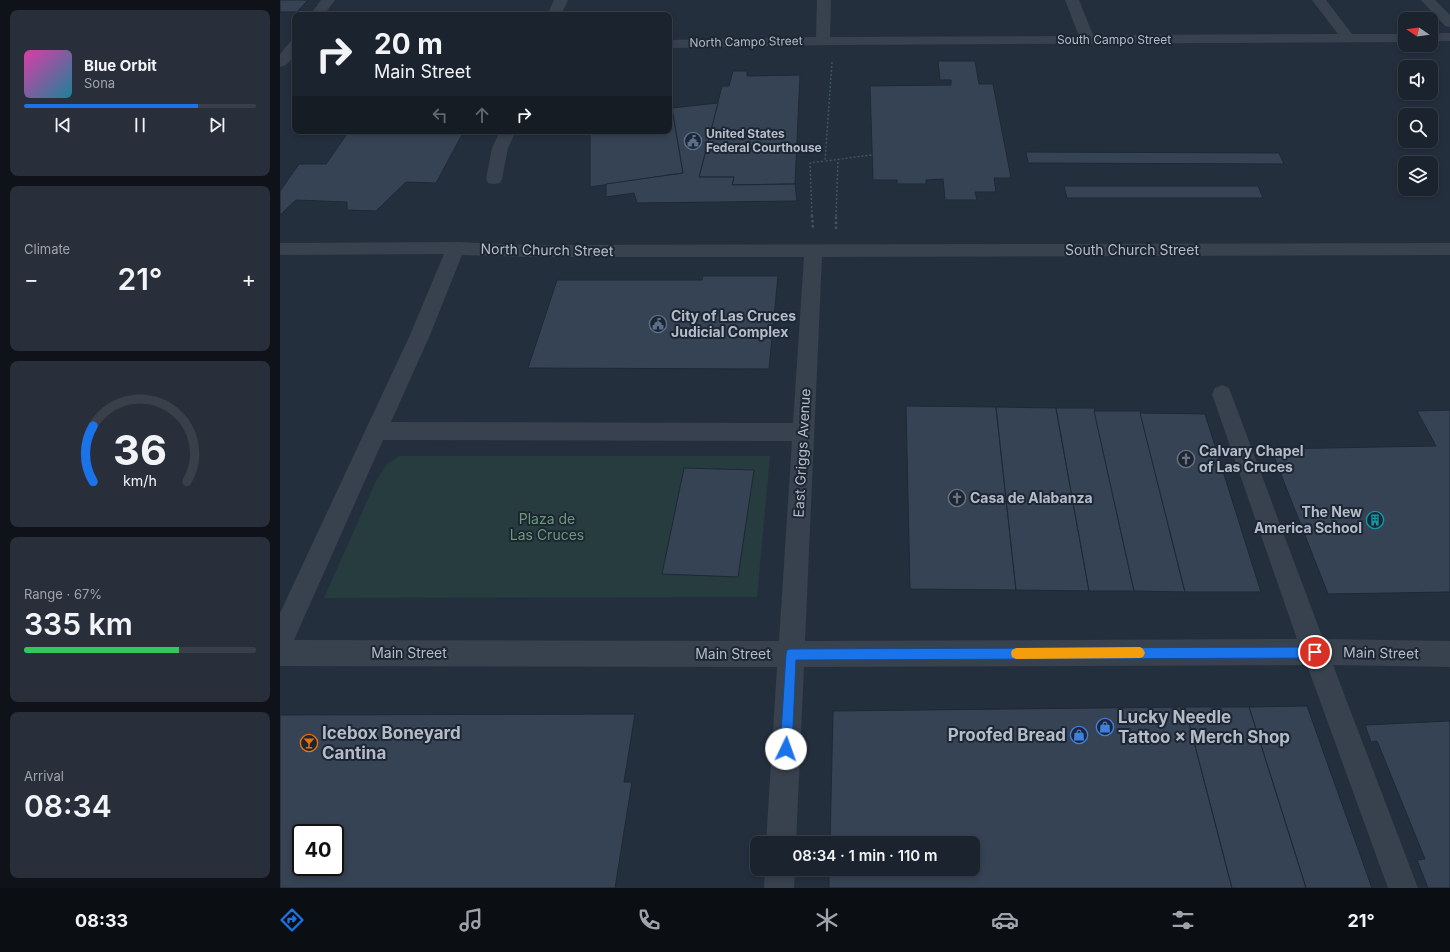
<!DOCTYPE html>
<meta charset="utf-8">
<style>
:root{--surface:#1b232e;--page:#282f3a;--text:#f1f3f6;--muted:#a0a4aa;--line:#39404a;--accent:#1a73e8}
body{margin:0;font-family:Inter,sans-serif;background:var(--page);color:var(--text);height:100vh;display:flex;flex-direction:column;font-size:15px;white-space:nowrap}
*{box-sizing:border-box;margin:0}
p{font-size:13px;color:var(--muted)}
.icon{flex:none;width:22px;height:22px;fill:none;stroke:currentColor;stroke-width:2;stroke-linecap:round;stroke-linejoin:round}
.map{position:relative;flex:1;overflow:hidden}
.sheet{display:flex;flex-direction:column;gap:10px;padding:10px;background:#0f1319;width:280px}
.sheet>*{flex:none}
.guide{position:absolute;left:12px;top:12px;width:380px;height:122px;border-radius:8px;box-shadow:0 2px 6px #0003,0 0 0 1px var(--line);background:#1b232e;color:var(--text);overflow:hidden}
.needle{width:26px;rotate:283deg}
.fabs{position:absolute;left:1118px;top:12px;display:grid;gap:8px}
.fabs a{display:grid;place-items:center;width:40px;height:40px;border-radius:8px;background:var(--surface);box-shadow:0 2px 6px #0003,0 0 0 1px var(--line);font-size:20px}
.speed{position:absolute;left:12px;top:824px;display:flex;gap:8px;font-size:20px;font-weight:700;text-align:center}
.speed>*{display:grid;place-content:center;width:52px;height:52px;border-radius:50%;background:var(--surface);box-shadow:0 2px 6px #0003,0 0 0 1px var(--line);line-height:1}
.speed .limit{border:2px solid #111;border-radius:6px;background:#fff;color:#111}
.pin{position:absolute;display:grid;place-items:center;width:34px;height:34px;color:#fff;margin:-17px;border:2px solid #fff;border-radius:50%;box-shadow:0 1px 4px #0007}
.me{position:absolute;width:44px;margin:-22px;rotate:3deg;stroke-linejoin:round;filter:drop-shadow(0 0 3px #0008)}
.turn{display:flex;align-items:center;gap:14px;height:84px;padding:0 16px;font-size:18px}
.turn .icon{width:52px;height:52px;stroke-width:2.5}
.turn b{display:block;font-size:28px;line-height:34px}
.lanes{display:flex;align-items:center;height:38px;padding:0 16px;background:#0003;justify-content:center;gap:20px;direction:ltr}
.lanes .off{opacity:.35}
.big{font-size:30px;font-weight:600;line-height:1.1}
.sheet .tile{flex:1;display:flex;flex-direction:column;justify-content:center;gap:6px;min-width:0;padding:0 14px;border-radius:8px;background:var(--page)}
.sheet .dial{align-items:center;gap:0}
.dial svg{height:104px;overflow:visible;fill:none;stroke:var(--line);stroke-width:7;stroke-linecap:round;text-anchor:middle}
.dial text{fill:var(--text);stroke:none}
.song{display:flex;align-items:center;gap:12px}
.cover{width:48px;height:48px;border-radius:6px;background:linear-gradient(135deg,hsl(320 70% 55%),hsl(190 70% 35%))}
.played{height:4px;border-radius:2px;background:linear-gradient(90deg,var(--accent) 75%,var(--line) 75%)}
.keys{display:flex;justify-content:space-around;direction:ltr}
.heat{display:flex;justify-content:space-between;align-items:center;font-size:22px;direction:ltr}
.charge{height:6px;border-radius:3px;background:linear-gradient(90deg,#34c759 67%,var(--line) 0)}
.trip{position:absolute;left:470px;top:836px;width:230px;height:40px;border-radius:8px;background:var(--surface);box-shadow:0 2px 6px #0003,0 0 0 1px var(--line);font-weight:600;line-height:40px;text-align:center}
.menu{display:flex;height:64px;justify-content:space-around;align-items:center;background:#0b0e12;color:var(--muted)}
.menu .icon{width:28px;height:28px}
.menu .current{color:var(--accent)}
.menu b{font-size:18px;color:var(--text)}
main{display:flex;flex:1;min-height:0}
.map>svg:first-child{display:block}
.green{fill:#263c3f}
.building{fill:#364354;stroke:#1f2835;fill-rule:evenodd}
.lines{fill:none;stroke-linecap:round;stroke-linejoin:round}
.path-far1{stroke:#3f5557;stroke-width:1.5;stroke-dasharray:2 2;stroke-linecap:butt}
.path{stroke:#3f5557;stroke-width:2.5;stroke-dasharray:2.5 2.5;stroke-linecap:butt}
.minor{fill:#38414e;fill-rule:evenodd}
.route{fill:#1a73e8;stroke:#114b97}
.slow{fill:#f59e0b}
.labels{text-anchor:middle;stroke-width:4;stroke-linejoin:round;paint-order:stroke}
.far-street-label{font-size:12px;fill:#b4bcc9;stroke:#1d2633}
.far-poi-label{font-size:12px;font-weight:bold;fill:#b4bcc9;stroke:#1d2633;text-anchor:start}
.street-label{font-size:14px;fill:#b4bcc9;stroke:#1d2633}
.poi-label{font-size:14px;font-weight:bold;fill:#b4bcc9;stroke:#1d2633;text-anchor:start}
.park-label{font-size:14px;fill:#6b9a76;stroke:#1d2633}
.near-poi-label{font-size:17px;font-weight:bold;fill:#b4bcc9;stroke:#1d2633;text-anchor:start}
</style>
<main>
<section class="sheet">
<div class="tile">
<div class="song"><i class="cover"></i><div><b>Blue Orbit</b><p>Sona</p></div></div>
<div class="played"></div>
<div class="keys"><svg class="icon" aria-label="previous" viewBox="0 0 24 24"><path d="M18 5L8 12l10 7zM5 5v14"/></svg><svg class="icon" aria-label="pause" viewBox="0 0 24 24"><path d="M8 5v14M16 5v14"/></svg><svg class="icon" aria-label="next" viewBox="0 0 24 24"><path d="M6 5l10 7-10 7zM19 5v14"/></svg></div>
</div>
<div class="tile"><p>Climate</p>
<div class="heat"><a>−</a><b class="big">21°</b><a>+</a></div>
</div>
<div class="tile dial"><svg viewBox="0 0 100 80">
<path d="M14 69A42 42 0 1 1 86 69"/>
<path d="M14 69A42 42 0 0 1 14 26" stroke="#1a73e8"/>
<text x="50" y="56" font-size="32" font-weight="700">36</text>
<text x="50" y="72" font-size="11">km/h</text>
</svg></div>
<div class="tile"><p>Range · 67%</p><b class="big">335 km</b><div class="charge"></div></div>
<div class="tile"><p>Arrival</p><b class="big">08:34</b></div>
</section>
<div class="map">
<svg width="1170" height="888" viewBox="0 0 1170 888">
<rect width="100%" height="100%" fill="#242f3e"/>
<!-- green -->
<path class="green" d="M119,456h371l-13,141 -433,1 52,-117 10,-16z"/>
<!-- building -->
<g class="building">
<path d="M0,0h28l-11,12h-17z"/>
<path d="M658,61h37l4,23h14l18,94h-17l2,14h-21l2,8h-32l-2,-21 -17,1v4h-29v-4h-24l-3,-94 81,-1v-5h-11z"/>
<path d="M453,71h14v5l53,-1 -5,109 -63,1 2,-8h-35l23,-91h7z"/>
<path d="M389,89l14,84 -93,14v-56h79z"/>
<path d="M438,103l-19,74h35l-2,8 63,-1 2,17 -160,2 -3,-10 -28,4v-13l77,-11 -11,-65z"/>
<path d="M69,131h115l-28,52 -30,-1 -30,29 -29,-1v-8l-51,-2 -16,15v-24l19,-27h27z"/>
<path d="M746,152l253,1 5,11 -256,-1z"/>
<path d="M784,186h194l5,12h-196z"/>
<path d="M423,276h75l-9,93 -241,-1 29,-88h145z"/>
<path d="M626,406l90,1 20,183 -106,-1z"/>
<path d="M716,407l60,1 33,183 -73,-1z"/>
<path d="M776,408h38l40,183h-45z"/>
<path d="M1170,410v182l-122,2 -57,-145 165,-3 -19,-35z"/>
<path d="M814,411h46l45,181 -51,-1z"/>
<path d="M860,413l65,1 56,178h-76z"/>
<path d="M404,468l70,2 -16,107 -76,-3z"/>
<path d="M1027,706l65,182h-66l-57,-181z"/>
<path d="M905,707l47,181h-403v-19h144v-26h-143l3,-132z"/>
<path d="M905,707h64l57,181h-74z"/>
<path d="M355,714l-11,68h8l-17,106h-335v-173zM21,833h34v34h-34z"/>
<path d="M1170,721v167h-22l-11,-28 8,-1 -48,-118 -6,1 -6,-17z"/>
</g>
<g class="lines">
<!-- path-far1 -->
<g class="path-far1">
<path d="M552,62l-7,99 47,-6"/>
<path d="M532,216l-2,-53 15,-2"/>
<path d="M556,216l2,-57"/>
</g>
<!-- path -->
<g class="path">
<path d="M532,215l1,14"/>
<path d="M556,229v-14"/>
</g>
<!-- minor -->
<g class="minor">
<path d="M41,0h14l-11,15h-14z"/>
<path d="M274,0h14l-7,15h-14z"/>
<path d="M537,0h14l-1,37 249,-1 -14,-36h14l14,35 245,-1 -26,-34h14l26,34h53v8l-572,3 -164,3v-8l147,-3z"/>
<path d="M1141,0h14l15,15v12l-5,-1z"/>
<rect x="1151" y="33" width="19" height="8"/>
<path d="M15,41c0,11 -2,23 -15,26v-13l10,-12z"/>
<path d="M220,131h16l-8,17 -6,31 -2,4 -6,1 -6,-1 -2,-4 6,-31z"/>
<path d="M176,242l71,3 923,-2v12l-628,2 -17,384 492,-2 -85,-245 3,-6 7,-3 7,3 94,251 127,2v26l-117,-2 85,223h-30l-81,-223 -503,2 -8,176h-30l11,-176 -497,-1v-53l130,-278 34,-81 -164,1v-12zM182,255l65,2h277l-11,166 -402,-1 39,-87zM103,440l409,1 -13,200 -485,-1z"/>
<path d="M485,869h30l-1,19h-30z"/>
</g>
</g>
<!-- route -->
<path class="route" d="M1035,647l3,1 2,4 -2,4 -3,2 -519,2 -4,89 -2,4 -4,1 -4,-1 -2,-4 6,-95 1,-4 4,-1z"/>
<!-- slow -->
<path class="slow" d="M860,647l3,2 2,4 -2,4 -3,1 -124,1 -4,-2 -1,-4 1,-3 4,-2z"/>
<!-- icons -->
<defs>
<symbol id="civic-ring" viewBox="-11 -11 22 22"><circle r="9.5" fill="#1d2633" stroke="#5c6f8a" stroke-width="1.5"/><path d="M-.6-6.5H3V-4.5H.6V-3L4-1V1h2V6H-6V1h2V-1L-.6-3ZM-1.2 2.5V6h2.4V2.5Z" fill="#5c6f8a"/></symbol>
<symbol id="church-ring" viewBox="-11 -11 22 22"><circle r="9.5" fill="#1d2633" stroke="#6b7280" stroke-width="1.5"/><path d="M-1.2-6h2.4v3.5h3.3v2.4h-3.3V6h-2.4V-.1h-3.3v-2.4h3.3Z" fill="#6b7280"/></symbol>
<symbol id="building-ring" viewBox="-11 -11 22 22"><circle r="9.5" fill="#1d2633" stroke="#0f9aa8" stroke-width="1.5"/><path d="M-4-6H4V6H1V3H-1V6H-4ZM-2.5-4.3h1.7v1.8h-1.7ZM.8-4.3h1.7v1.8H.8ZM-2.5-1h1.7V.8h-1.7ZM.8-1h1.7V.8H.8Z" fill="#0f9aa8"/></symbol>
<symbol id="shop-ring" viewBox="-11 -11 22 22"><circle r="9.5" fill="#1d2633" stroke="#3f7fe0" stroke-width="1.5"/><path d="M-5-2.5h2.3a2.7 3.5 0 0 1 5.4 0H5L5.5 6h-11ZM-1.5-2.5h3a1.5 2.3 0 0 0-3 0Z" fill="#3f7fe0"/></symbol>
<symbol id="bar-ring" viewBox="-11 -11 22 22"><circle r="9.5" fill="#1d2633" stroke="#e8710a" stroke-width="1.5"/><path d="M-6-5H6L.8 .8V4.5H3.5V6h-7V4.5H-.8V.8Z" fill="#e8710a"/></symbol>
</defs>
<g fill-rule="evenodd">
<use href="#civic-ring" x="403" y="131" width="20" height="20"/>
<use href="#civic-ring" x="368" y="314" width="20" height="20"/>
<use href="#church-ring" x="896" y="449" width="20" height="20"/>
<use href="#church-ring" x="667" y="488" width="20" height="20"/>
<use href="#building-ring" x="1085" y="510" width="20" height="20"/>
<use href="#shop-ring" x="815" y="717" width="20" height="20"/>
<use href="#shop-ring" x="789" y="725" width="20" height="20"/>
<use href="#bar-ring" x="19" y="733" width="20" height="20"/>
</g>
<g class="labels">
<!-- far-street labels -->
<g class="far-street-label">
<text x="834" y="44">South Campo Street</text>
<text transform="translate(466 42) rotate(-1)" y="4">North Campo Street</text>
</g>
<!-- far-poi labels -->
<g class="far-poi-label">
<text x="426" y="138">United States<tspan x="426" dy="14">Federal Courthouse</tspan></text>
</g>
<!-- street labels -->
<g class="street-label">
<text transform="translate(267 250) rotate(1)" y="5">North Church Street</text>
<text x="852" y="255">South Church Street</text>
<text transform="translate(522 453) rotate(-87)" y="5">East Griggs Avenue</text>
<text x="129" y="658">Main Street</text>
<text transform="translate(1101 653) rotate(1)" y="5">Main Street</text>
<text x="453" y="659">Main Street</text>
</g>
<!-- poi labels -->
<g class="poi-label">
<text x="391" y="321">City of Las Cruces<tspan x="391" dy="16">Judicial Complex</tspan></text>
<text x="919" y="456">Calvary Chapel<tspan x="919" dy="16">of Las Cruces</tspan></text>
<text x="690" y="503">Casa de Alabanza</text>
<text x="1082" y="517" text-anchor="end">The New<tspan x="1082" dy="16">America School</tspan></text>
</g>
<!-- park labels -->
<g class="park-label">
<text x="267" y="524">Plaza de<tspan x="267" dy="16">Las Cruces</tspan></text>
</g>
<!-- near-poi labels -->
<g class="near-poi-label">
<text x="838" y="723">Lucky Needle<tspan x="838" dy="20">Tattoo × Merch Shop</tspan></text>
<text x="42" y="739">Icebox Boneyard<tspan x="42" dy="20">Cantina</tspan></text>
<text x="786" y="741" text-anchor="end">Proofed Bread</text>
</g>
</g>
</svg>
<div class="fabs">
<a><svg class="needle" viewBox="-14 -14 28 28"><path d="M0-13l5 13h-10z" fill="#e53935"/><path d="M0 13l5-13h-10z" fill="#a0a4aa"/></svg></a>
<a><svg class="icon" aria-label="sound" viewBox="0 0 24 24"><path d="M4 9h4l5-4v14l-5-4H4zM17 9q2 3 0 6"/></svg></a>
<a><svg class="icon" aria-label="search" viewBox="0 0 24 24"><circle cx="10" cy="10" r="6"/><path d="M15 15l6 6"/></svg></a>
<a><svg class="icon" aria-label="layers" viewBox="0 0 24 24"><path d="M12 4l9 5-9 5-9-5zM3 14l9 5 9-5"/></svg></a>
</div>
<div class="speed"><div class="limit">40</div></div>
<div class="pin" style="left:1035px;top:652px;background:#d93025"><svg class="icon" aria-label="arrive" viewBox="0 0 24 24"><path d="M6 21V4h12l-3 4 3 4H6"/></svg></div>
<svg class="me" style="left:506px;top:749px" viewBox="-20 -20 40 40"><circle r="19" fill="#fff"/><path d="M0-13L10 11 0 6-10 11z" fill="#1a73e8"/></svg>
<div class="trip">08:34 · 1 min · 110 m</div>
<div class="guide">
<div class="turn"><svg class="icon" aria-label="right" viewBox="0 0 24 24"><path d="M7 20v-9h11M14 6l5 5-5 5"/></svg><div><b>20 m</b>Main Street</div></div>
<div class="lanes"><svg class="icon off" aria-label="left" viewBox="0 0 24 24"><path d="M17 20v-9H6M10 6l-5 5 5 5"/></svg><svg class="icon off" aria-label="ahead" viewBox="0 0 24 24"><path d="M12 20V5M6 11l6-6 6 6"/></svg><svg class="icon" aria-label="right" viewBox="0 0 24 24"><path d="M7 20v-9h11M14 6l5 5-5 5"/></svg></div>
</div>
</div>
</main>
<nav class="menu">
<b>08:33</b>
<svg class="icon current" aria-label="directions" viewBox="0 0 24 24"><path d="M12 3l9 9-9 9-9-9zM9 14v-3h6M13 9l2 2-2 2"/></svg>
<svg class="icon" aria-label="music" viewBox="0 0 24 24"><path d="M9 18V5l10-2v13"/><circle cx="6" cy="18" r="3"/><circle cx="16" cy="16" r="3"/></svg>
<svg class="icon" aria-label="phone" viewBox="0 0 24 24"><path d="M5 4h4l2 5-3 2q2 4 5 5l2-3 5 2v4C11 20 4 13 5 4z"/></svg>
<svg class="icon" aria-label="climate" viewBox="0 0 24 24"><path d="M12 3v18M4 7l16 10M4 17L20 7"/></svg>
<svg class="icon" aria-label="car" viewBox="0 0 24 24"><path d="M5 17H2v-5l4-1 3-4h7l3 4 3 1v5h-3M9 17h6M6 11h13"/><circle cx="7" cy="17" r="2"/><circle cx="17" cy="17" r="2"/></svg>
<svg class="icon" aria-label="filters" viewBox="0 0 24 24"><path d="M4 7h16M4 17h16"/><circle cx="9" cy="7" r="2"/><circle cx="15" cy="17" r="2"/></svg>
<b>21°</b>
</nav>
